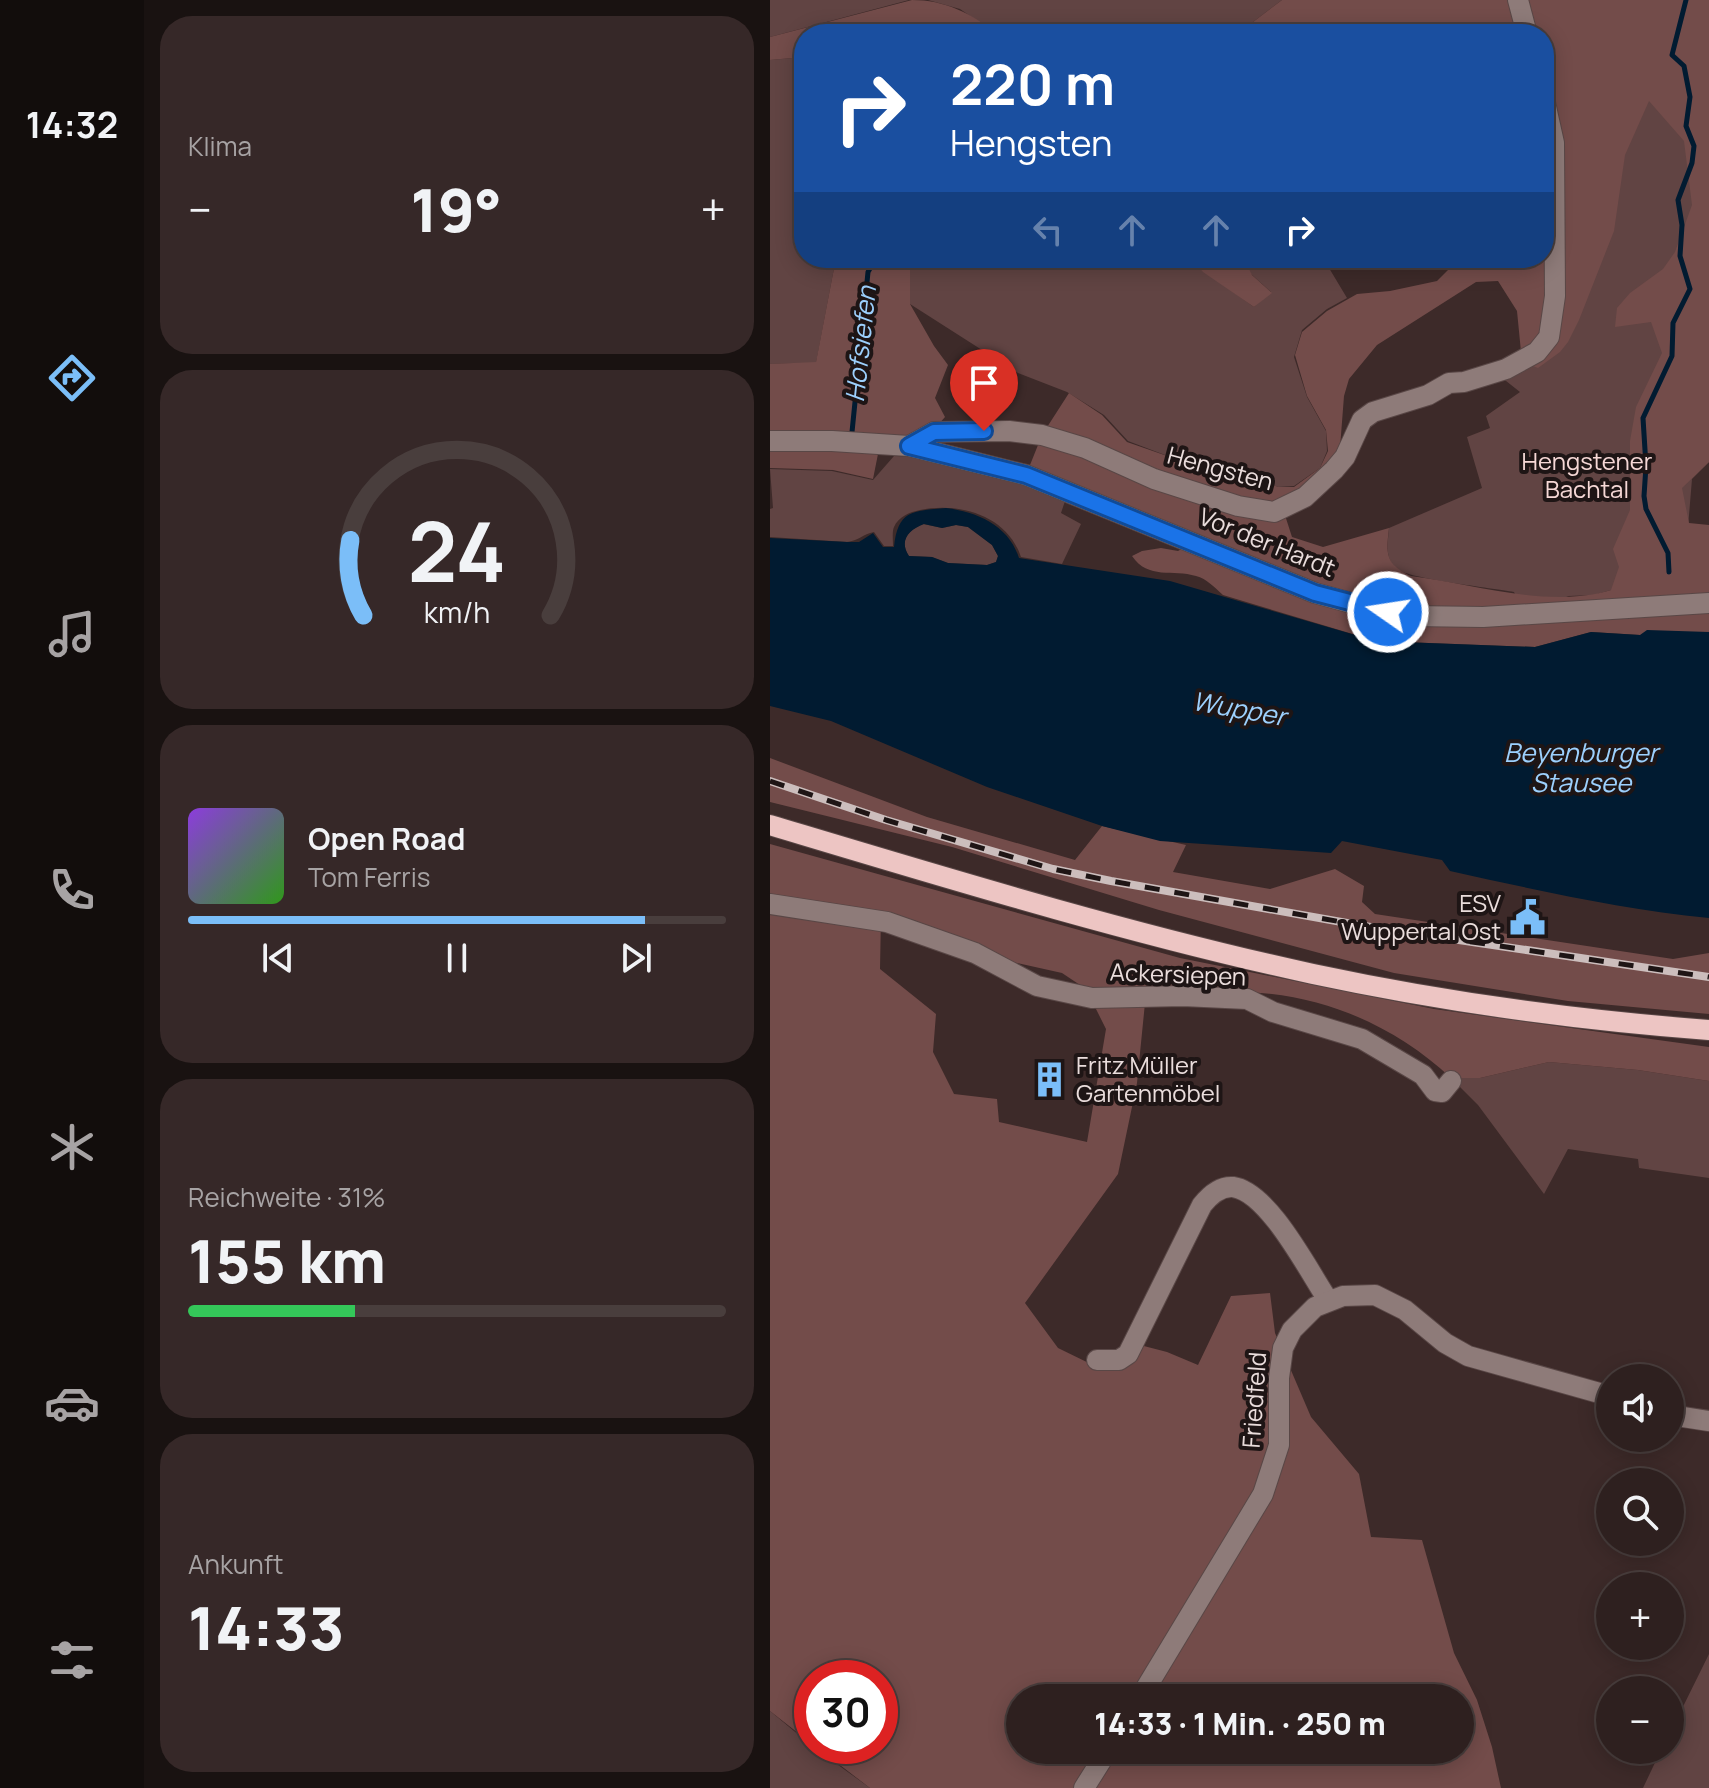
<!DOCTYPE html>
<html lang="de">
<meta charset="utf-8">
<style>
:root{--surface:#2e201f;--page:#362828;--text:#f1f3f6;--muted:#a7a3a4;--line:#493e3d;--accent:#7bbef8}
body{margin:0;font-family:Manrope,sans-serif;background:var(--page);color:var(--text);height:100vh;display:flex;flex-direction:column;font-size:30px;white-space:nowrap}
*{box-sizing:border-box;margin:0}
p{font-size:26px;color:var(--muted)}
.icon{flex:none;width:44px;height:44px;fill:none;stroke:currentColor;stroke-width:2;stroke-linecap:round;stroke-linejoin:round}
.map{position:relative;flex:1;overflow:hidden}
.panel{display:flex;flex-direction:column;gap:16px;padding:16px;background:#191211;width:626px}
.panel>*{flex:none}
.guide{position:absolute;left:24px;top:24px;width:760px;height:244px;border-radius:32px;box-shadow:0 4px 20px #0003,0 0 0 2px var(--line);background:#1a4fa0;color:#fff;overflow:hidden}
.fabs{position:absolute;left:826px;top:1364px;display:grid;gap:16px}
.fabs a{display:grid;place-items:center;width:88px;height:88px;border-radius:50%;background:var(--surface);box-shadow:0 4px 20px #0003,0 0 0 2px var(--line);font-size:40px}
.speed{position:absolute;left:24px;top:1660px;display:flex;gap:16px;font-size:40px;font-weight:700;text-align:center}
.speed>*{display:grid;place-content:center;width:104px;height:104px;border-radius:50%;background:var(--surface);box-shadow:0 4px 20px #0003,0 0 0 2px var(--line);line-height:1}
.speed .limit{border:12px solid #d22;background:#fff;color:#111}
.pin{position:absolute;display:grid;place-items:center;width:68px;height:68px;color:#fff;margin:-82px -34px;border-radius:50% 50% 50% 0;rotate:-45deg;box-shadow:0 0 8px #0007}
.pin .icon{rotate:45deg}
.me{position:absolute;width:88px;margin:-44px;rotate:283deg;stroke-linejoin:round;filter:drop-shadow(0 0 6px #0008)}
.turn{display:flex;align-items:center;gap:28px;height:168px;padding:0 24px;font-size:36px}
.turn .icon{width:104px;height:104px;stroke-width:2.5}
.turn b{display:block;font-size:56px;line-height:68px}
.lanes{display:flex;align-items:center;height:76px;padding:0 24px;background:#0003;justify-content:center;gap:40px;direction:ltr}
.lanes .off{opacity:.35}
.big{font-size:60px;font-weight:800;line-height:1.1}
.panel .tile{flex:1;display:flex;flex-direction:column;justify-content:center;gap:12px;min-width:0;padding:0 28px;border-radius:32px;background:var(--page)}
.panel .dial{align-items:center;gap:0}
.dial svg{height:208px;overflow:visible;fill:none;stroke:var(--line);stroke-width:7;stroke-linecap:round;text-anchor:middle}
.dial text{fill:var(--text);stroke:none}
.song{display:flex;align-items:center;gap:24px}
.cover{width:96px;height:96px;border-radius:12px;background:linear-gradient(135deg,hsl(270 70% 55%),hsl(110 70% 35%))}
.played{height:8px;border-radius:4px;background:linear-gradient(90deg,var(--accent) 85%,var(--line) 85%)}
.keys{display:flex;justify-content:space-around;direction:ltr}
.heat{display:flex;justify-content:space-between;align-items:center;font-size:44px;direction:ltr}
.charge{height:12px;border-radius:6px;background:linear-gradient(90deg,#34c759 31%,var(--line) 0)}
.trip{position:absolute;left:236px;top:1684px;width:468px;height:80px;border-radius:40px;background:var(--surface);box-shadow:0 4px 20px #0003,0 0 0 2px var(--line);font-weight:800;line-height:80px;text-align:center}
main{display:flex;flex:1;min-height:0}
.tab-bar{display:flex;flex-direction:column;width:144px;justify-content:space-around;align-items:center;background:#120d0c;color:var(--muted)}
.tab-bar .icon{width:56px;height:56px}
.tab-bar .on{color:var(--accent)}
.tab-bar b{font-size:36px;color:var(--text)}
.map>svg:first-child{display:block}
.green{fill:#614443}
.forest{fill:#734c4a;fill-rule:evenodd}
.water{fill:#011b31;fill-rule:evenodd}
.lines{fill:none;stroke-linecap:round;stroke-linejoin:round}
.stream{stroke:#011b31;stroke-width:5}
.minor-casing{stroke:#594746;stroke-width:22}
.major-casing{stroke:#594746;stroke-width:22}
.minor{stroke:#8e7b79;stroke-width:20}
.major{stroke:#edc5c3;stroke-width:20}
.rail-casing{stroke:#ccbebd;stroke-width:8}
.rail{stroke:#1e1515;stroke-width:5;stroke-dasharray:15;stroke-linecap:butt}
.route-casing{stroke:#114b97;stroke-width:20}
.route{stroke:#1a73e8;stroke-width:14}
.labels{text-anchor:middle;stroke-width:8;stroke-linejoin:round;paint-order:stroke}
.park-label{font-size:24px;fill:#f6d8d6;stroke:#1e1515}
.street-label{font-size:24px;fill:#eadddc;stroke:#1e1515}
.poi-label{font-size:24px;fill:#eadddc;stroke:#1e1515;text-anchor:end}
.water-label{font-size:26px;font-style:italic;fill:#9cd0fd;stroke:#1e1515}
</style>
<main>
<nav class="tab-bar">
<b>14:32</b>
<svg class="icon on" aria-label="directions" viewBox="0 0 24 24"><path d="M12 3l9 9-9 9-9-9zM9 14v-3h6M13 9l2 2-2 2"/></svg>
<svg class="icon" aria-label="music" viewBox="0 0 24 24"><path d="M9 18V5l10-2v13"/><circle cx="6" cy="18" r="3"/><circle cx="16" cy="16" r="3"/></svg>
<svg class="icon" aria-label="phone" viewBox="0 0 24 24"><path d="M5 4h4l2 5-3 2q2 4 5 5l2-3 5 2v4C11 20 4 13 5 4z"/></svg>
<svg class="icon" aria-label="climate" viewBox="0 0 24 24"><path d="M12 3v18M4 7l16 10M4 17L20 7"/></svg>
<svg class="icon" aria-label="car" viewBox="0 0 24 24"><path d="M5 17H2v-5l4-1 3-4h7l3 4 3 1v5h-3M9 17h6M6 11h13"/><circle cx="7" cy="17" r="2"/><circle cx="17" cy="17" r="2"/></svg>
<svg class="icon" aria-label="filters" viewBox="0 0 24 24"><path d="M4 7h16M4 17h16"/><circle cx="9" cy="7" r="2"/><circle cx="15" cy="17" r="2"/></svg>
</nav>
<section class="panel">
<div class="tile"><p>Klima</p>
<div class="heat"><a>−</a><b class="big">19°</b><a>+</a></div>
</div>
<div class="tile dial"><svg viewBox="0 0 100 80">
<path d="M14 69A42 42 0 1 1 86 69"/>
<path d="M14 69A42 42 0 0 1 9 40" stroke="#7bbef8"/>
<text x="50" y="56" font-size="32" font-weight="700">24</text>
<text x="50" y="72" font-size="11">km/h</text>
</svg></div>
<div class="tile">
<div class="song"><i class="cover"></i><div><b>Open Road</b><p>Tom Ferris</p></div></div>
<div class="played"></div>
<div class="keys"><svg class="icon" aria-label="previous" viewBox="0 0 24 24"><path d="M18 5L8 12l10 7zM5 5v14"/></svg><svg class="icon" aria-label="pause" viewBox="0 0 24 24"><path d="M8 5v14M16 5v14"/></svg><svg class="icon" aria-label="next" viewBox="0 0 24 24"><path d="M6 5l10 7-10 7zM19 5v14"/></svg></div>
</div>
<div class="tile"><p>Reichweite · 31%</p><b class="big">155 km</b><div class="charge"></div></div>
<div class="tile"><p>Ankunft</p><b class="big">14:33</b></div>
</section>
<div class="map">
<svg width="939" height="1788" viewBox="0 0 939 1788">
<rect width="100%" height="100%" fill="#3d2a29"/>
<!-- green -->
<g class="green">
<path d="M0,0h139l-139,37z"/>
<path d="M158,0h354l-29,22 1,12h-258l-36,-25z"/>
<path d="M939,0v462l-17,17 -9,109 -72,2 -17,5 -25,1 -11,4 -42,-4 -2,-4c-21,-4 -105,-13 -117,-23 -13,-10 -9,-27 -8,-41l93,-40 -15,-51 23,-9 -4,-12 34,-24 -19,-15 22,-12 21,-107v-224z"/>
<path d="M34,57v201h32l-20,105 -46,1v-304z"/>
<path d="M140,258h282l12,13 50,36 17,-15 -20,-18 -7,-16h79l24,40 -20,11 -25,21 -8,27 13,40 19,34 1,20 -7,17 -26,18 -16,1 -29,-12 -13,3 -22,-1 -20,-11 -66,-25 -24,-26 -37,-23 -49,-19 -108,-69z"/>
<path d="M124,456c58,1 118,21 172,42l-5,15 20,11 -19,40 -41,-7c-14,-42 -62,-55 -101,-47 -10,2 -22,7 -26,17 -2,4 -1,13 -1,19h-9l-10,-14c-11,2 -16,9 -27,10l-77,-5v-28l3,-1 -3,-39 62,2 41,9z"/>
<path d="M153,524l19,4 14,-3 12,2 24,18 6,11 -2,6 -9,3 -39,-2 -16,-6 -23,-1c-10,-15 -1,-26 14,-32z"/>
<path d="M779,1062l89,8 71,11v97l-70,-10 -1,-9 -70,-10 -24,45 -66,-89 -27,-27h29z"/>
<path d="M939,1654v134h-66l18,-38h9v-17z"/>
<path d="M0,1711l42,35 58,42h-100z"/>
</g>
<!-- forest -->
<g class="forest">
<path d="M142,0c32,0 60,13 84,34h-192v23l-34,3v-23z"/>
<path d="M512,0h427v462l-27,26 7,35 20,2v107l-69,3 -49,-3 -56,15 -159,-6 -153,-46c-9,-8 -16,-16 -27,-19 -23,-7 -48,4 -64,-20l10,-5 19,-3 17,3 16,-9 -168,-67 16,-40 27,-42 33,22 25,27 66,23 21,12 22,2 14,-4 28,12h16l26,-19 8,-17 -2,-21 -19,-34 -12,-41 7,-23 25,-21 30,-17 33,-3 47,-10 20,-20 -1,-3h88v-224h-290l-1,-12zM879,101l35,40 8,64 -17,47 -12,17 -33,24 -13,15 -2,19 36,-5 11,31 -26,54 -6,34v69l-17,39 6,18 -8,23c-61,19 -137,-6 -200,-14 -26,-12 -25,-22 -22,-48l-66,19 -31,-10 -9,-28 42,-37 15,-24 4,-52 5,-17 28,-34 99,-63 22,-1 19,30 5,51 16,6 22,-16 8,-10 11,-22 35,-89 11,-76z"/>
<path d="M66,258h74v46l24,42 14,19 -13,33 10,19 -16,18 -49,9 -7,35 -40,-9 -63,-2v-104l46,-2z"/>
<path d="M421,258h53l8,17 20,18 -18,14 -51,-35z"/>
<path d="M0,758l157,59 148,43 27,-34 84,19 -13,27 97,17 65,-20 29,17 -2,16 13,12 298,45 36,-6v61l-141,-13 -174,-28 -235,-63 -207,-63 -182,-45z"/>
<path d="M0,844l410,114 254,51 275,38v34l-71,-11 -89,-8 -69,16h-29c-57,-53 -129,-84 -207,-86 -33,0 -67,7 -99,11l-8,80 -19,91 -93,129 33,45 41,20 41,-23 27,7 31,13 33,-69 39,-3 5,40 36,84 48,57 12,63 51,3 32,113 23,47 15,47 9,41h-631l-55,-42h65v-68h-68v66l-42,-33zM111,915l33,5 76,37 72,16 24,16 20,40 -19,113 -88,-20 -2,-23 -43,-5 -21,-42 3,-38 -56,-45zM250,1698h440v52h-440z"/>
</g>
<!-- water -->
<path class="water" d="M176,508c32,4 63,18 73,50l151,23 206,60 159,6 56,-15 49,3 7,-5 62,2v286c-88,-9 -173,-28 -259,-47l-8,-11 -100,-19 -11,12 -171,-12 -58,-15 -115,-39 -156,-66 -61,-15v-168l78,4h11l14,-9 10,14h11c4,-37 18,-36 52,-39zM154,524l18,4 14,-3 12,2 24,18 6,11 -2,6 -9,3 -39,-2 -16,-6 -23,-1c-10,-15 -1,-26 15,-32z"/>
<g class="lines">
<!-- stream -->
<g class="stream">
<path d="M82,432l16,-160 8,-14"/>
<path d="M899,572l-1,-19 -22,-44 -2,-13 2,-30 -3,-48 29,-62 1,-33 17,-34 -10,-33 2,-31 -4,-25 14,-37 2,-17 -8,-20 4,-29 -6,-31 -12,-11 14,-55"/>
</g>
<defs>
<g id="minor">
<path d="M748,0l9,34"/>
<path d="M0,441h62l77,5 117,29 289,118 51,14 45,9 72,1 226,-14"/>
<path d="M139,446l25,-14 75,-1 33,4 43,13 69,31 84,27 36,6 31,-15 29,-27 11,-13 17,-37 11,-8 55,-17 21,-12 15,-1 42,-13 31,-17 12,-15 6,-41 -1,-153 -10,-45"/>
<path d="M0,904l117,18 88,31 62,33 55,12 91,-2 64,3 26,13 89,27 61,36 12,16 7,1 9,-11"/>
<path d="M327,1360h22l9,-6 74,-149c8,-10 18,-19 31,-18 36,5 76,85 95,113"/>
<path d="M900,1415l39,6"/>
<path d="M370,1698l123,-204 16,-49v-67l4,-30 9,-18 23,-23 28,-11 32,-1 30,15 40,33 23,13 142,40"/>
<path d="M314,1788l24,-38"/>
</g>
<path id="major" d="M0,825c180,54 360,109 543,149 131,28 263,46 396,56"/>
</defs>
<!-- minor casing -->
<use href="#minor" class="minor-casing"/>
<!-- major casing -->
<use href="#major" class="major-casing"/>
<!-- minor -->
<use href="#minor" class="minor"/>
<!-- major -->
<use href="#major" class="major"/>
<defs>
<path id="rail" d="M0,781l116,39 167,49 58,12 253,45 345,51"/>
</defs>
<!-- rail casing -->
<use href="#rail" class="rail-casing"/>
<!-- rail -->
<use href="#rail" class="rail"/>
</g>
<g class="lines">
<defs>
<path id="route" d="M214,431l-50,1 -25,14 117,29 289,118 73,19"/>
</defs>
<!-- route casing -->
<use href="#route" class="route-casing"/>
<!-- route -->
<use href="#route" class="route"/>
</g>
<!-- icons -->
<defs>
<symbol id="civic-bare" viewBox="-9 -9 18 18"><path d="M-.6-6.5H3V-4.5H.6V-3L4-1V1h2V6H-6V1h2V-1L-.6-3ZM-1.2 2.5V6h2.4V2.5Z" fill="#7bbef8" stroke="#1e1515" stroke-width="2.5" paint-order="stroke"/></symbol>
<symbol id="building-bare" viewBox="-9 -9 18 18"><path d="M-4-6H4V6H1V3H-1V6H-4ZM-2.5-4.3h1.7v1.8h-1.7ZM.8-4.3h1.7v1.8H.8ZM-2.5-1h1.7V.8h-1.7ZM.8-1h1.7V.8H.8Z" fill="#7bbef8" stroke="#1e1515" stroke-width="2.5" paint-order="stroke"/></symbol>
</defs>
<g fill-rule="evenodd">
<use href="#civic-bare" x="732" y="892" width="51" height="51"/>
<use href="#building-bare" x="254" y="1054" width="51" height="51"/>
</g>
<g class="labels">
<!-- park labels -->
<g class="park-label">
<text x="817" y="470">Hengstener<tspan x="817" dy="28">Bachtal</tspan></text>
</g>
<!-- street labels -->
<g class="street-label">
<text transform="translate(450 469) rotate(15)" y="8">Hengsten</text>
<text transform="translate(497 543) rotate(22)" y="8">Vor der Hardt</text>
<text transform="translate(408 975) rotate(2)" y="8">Ackersiepen</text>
<text transform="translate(485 1400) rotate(-86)" y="8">Friedfeld</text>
</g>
<!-- poi labels -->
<g class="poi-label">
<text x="731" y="912">ESV<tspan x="731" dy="28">Wuppertal Ost</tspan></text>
<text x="306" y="1074" text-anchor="start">Fritz Müller<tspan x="306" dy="28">Gartenmöbel</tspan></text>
</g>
<!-- water labels -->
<g class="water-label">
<text transform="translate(91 344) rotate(-84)" y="9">Hofsiefen</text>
<text transform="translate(469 709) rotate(10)" y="9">Wupper</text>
<text x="811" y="762">Beyenburger<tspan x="811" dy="30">Stausee</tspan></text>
</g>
</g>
</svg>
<div class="fabs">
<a><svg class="icon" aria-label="sound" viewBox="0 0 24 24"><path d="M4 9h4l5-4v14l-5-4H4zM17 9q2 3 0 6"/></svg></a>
<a><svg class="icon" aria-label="search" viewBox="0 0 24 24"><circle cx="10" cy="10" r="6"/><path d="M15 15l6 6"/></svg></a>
<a>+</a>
<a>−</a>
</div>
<div class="speed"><div class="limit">30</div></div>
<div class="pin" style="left:214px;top:431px;background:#d93025"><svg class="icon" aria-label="arrive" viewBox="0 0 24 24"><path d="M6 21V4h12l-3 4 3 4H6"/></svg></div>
<svg class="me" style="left:618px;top:612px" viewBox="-20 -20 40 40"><circle r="17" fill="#1a73e8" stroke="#fff" stroke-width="3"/><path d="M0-11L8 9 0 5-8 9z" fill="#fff"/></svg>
<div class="trip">14:33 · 1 Min. · 250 m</div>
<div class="guide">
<div class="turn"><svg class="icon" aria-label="right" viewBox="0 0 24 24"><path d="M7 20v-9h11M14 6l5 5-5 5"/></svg><div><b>220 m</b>Hengsten</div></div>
<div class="lanes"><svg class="icon off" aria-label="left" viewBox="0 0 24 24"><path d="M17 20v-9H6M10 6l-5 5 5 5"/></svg><svg class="icon off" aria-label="ahead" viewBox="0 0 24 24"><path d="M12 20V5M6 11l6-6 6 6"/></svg><svg class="icon off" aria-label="ahead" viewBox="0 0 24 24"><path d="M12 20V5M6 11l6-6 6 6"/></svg><svg class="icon" aria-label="right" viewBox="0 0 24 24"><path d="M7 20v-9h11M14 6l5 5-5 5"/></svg></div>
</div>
</div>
</main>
